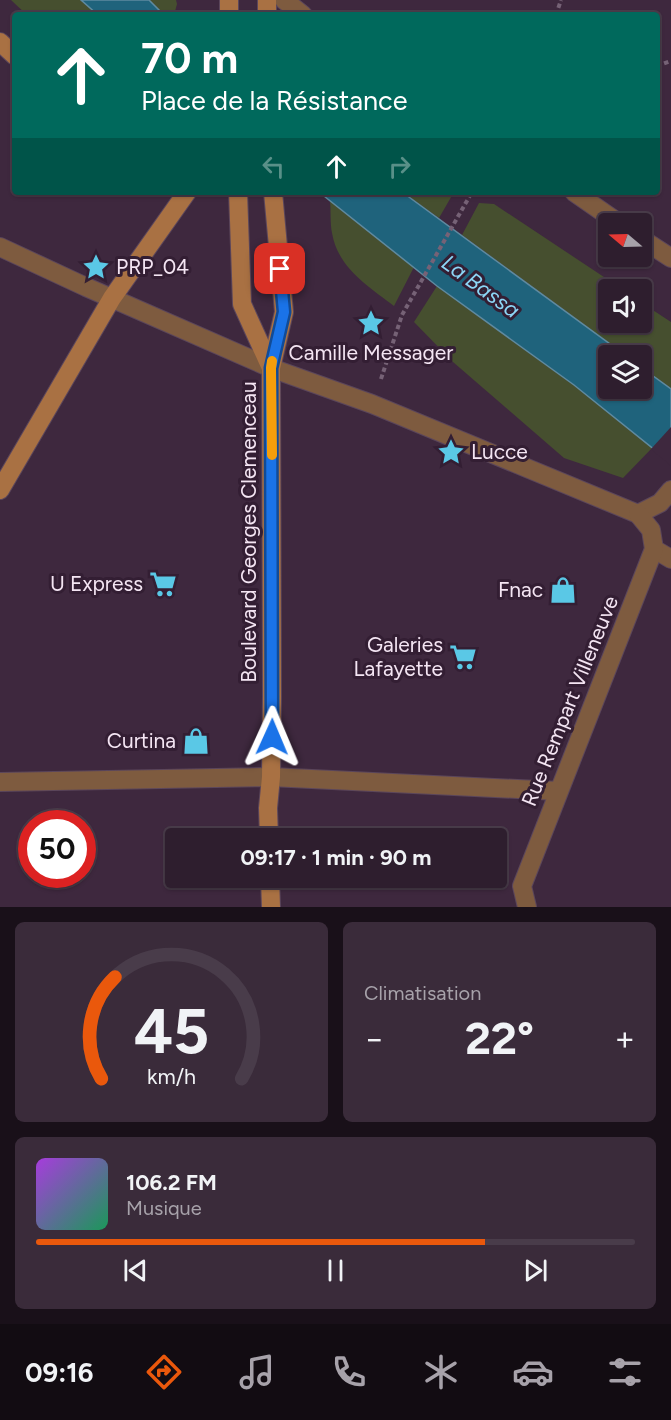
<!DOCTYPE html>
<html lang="fr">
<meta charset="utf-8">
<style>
:root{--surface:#2e1e2e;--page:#3a2b3a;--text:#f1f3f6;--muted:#a7a2aa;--line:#493c4a;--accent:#ea580c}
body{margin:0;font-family:Figtree,sans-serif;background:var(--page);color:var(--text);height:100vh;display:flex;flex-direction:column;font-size:22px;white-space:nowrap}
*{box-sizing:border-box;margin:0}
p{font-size:20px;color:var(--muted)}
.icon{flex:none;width:33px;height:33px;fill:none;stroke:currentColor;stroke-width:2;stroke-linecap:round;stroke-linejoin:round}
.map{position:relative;height:907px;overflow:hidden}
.sheet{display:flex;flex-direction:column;gap:15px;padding:15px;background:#191019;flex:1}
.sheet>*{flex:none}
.top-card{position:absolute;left:12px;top:12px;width:648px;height:183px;border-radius:6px;box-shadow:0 2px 4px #0004,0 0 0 2px var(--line);background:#00695c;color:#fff;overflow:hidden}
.needle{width:39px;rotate:289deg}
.tools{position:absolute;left:598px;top:213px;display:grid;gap:12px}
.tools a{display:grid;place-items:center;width:54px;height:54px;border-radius:6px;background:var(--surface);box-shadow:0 2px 4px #0004,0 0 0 2px var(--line);font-size:30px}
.speed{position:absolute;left:18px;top:810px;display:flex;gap:12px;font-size:30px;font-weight:700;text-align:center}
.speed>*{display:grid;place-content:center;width:78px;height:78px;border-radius:50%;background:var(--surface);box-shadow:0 2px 4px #0004,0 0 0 2px var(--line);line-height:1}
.speed .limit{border:9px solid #d22;background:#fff;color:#111}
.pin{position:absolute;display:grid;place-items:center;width:51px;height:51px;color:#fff;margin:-26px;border-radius:12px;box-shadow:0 3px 9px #0006}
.me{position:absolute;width:66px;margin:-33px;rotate:1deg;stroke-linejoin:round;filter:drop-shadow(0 0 4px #0008)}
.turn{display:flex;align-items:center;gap:21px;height:126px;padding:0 30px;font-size:27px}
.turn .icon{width:78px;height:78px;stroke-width:2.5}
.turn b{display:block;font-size:42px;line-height:51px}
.lanes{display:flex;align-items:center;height:57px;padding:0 30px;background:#0003;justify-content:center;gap:30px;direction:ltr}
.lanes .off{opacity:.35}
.big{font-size:45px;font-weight:700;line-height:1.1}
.sheet .card{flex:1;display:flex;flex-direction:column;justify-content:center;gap:9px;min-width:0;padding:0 21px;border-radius:9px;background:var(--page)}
.sheet .dial{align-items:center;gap:0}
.dial svg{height:156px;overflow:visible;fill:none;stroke:var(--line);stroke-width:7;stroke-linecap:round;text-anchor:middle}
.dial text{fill:var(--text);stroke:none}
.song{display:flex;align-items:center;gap:18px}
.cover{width:72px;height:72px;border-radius:9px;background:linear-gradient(135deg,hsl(280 70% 55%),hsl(150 70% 35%))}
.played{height:6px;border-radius:3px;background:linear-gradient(90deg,var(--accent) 75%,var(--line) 75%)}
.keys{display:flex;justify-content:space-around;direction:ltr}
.heat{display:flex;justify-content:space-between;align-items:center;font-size:33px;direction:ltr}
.sheet .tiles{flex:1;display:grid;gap:15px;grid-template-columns:1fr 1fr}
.card:last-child{grid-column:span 2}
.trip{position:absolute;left:165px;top:828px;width:342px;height:60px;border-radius:6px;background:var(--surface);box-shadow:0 2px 4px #0004,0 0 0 2px var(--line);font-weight:700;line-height:60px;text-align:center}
.menu{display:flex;height:96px;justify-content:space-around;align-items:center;background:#120c12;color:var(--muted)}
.menu .icon{width:42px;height:42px}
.menu .active{color:var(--accent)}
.menu b{font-size:27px;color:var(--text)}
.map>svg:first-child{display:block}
.green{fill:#464f2f}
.water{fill:#1f637c;stroke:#5f8aa0;stroke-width:1.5}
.pier{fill:#3e283e}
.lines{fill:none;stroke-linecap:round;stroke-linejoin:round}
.lane-casing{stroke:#5b465b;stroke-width:20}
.street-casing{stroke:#5b465b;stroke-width:20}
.secondary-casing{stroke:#5b465b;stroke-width:20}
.path{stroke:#766276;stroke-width:4;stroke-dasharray:4.5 3;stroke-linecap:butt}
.lane{stroke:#7e5b3f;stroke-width:18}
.street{stroke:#7e5b3f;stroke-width:18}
.secondary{stroke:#a97143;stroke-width:18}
.route-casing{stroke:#114b97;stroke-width:15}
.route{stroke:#1a73e8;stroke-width:10}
.slow{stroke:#f59e0b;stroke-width:10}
.labels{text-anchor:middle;stroke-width:6;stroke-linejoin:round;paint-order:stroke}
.poi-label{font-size:21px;fill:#f4e5f3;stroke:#331e33;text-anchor:end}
.street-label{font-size:21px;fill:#f4e5f3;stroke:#331e33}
.water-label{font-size:22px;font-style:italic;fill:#8cd6f6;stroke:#331e33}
</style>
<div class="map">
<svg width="671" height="907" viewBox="0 0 671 907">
<rect width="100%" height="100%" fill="#3e283e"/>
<!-- green -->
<g class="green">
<path d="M11,0h70l17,15h-71z"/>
<path d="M149,0h27l1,4 -3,11h-10z"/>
<path d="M402,192h52l-15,26z"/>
<path d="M330,201l84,66 -20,39c-26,-20 -56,-38 -62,-73 -2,-10 -1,-22 -2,-32z"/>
<path d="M479,203l15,1 128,85 -13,1v32h33v-19l29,19v67l-29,-21v-12l-17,-1 -163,-120z"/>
<path d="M437,286l137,99 79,62 -30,31 -59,-20 -111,-96 -39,-40z"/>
</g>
<!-- water -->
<g class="water">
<path d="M81,0h68l15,15h-66z"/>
<path d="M319,192h83l223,163 -16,1v32h33v-20l29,21v74l-97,-78 -137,-99z"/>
</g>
<!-- pier -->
<path class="pier" d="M671,427v39l-20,-17z"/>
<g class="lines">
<defs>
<path id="lane" d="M0,247l86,40 185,81"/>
<g id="street">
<path d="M284,0l19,15"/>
<path d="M574,192l46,32"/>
<path d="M642,239l29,19"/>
<path d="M271,368l101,36 266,110 22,-11 11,-13"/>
<path d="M654,549l17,10"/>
<path d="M0,782l271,-5 287,14"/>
<path d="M527,907l-5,-21 132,-337 -3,-19 -13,-16"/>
</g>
<g id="secondary">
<path d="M229,0v15"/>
<path d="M267,0v15"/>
<path d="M0,42l15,14"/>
<path d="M238,192l4,112 29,64"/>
<path d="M0,490l112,-192 75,-106"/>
<path d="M269,838l-1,-30 3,-31 1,-81 -1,-328 13,-56 -11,-120"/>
<path d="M270,878l1,29"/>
</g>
</defs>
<!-- lane casing -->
<use href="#lane" class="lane-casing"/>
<!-- street casing -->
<use href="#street" class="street-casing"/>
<!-- secondary casing -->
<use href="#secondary" class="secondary-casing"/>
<!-- path -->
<g class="path">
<path d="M556,15l5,-15"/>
<path d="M657,66l14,-5"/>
<path d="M381,379l21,-64 70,-123"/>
</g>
<!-- lane -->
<use href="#lane" class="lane"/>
<!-- street -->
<use href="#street" class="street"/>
<!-- secondary -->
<use href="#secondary" class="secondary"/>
</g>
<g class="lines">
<defs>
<path id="route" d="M272,737l-1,-369 13,-56 -4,-43"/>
</defs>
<!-- route casing -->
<use href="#route" class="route-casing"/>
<!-- route -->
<use href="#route" class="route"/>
<!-- slow -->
<path class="slow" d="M272,455l-1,-87 1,-7"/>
</g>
<!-- icons -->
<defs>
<symbol id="sight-bare" viewBox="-9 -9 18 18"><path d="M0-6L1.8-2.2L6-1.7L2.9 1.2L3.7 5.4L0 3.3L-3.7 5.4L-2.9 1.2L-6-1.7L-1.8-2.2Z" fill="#5ac8e6" stroke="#331e33" stroke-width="2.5" paint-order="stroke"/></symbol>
<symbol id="supermarket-bare" viewBox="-9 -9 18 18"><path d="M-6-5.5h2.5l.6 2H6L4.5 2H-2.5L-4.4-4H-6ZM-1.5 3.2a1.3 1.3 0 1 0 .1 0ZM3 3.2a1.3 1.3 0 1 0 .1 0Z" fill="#5ac8e6" stroke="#331e33" stroke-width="2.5" paint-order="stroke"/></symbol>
<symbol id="shop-bare" viewBox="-9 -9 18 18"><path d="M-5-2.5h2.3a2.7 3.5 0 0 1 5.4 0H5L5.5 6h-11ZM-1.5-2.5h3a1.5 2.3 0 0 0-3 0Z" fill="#5ac8e6" stroke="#331e33" stroke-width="2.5" paint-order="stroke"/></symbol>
</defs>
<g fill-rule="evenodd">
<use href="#sight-bare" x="77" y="248" width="38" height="38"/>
<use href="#sight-bare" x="352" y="304" width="38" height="38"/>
<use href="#sight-bare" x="432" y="433" width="38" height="38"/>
<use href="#supermarket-bare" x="144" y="565" width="38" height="38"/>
<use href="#shop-bare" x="544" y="571" width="38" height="38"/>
<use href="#supermarket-bare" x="444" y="638" width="38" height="38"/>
<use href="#shop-bare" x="177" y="722" width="38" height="38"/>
</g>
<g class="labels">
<!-- poi labels -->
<g class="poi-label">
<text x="116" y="274" text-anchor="start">PRP_04</text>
<text x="371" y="360" text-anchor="middle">Camille Messager</text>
<text x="471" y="459" text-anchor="start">Lucce</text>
<text x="143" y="591">U Express</text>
<text x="543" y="597">Fnac</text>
<text x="443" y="652">Galeries<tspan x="443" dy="24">Lafayette</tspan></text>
<text x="176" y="748">Curtina</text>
</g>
<!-- street labels -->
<g class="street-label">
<text transform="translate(249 532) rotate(-90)" y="7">Boulevard Georges Clemenceau</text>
<text transform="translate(570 701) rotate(-68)" y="7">Rue Rempart Villeneuve</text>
</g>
<!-- water labels -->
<g class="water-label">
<text transform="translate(481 286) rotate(36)" y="8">La Bassa</text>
</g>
</g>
</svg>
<div class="tools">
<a><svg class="needle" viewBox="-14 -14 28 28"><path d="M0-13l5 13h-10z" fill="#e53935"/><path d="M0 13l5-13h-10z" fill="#a7a2aa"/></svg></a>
<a><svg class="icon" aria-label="sound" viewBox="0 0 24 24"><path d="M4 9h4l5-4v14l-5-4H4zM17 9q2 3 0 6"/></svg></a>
<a><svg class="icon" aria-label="layers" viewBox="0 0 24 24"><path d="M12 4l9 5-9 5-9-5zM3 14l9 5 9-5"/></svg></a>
</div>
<div class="speed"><div class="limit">50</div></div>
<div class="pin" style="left:280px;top:269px;background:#d93025"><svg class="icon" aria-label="arrive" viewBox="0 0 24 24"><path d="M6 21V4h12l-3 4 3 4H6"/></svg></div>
<svg class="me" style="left:272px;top:737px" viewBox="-20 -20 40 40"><path d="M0-17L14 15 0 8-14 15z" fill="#1a73e8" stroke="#fff" stroke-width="4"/></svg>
<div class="trip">09:17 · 1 min · 90 m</div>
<div class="top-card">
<div class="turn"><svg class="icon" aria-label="ahead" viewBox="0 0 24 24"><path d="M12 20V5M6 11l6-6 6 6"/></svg><div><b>70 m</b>Place de la Résistance</div></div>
<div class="lanes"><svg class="icon off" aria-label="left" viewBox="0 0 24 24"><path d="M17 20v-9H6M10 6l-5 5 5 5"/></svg><svg class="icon" aria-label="ahead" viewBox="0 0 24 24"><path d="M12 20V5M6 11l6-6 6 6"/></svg><svg class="icon off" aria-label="right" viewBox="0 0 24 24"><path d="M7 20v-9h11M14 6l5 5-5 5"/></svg></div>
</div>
</div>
<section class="sheet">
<div class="tiles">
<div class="card dial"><svg viewBox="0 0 100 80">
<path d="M14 69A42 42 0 1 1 86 69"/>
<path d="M14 69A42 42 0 0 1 21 17" stroke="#ea580c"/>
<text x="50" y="56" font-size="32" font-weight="700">45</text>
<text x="50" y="72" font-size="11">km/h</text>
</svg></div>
<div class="card"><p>Climatisation</p>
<div class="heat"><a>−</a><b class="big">22°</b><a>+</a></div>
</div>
<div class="card">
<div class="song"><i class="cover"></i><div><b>106.2 FM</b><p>Musique</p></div></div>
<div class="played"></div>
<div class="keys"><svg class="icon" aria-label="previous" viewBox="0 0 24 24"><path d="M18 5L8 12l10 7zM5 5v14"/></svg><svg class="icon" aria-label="pause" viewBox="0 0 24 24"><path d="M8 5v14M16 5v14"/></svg><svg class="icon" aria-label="next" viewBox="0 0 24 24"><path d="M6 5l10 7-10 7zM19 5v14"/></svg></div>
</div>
</div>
</section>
<nav class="menu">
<b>09:16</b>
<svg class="icon active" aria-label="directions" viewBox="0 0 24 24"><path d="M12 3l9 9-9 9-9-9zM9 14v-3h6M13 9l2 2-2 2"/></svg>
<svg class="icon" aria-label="music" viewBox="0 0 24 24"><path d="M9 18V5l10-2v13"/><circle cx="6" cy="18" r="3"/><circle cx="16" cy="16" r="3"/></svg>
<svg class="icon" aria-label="phone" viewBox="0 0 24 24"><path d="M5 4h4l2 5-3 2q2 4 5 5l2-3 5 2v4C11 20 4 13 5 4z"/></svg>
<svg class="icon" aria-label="climate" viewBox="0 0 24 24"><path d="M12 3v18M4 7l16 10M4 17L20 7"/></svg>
<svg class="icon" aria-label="car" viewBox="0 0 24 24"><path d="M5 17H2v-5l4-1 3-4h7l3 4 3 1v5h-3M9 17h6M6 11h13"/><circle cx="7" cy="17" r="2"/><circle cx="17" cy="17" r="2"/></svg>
<svg class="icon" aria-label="filters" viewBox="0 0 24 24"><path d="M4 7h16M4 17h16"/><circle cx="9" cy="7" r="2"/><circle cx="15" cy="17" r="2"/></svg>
</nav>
